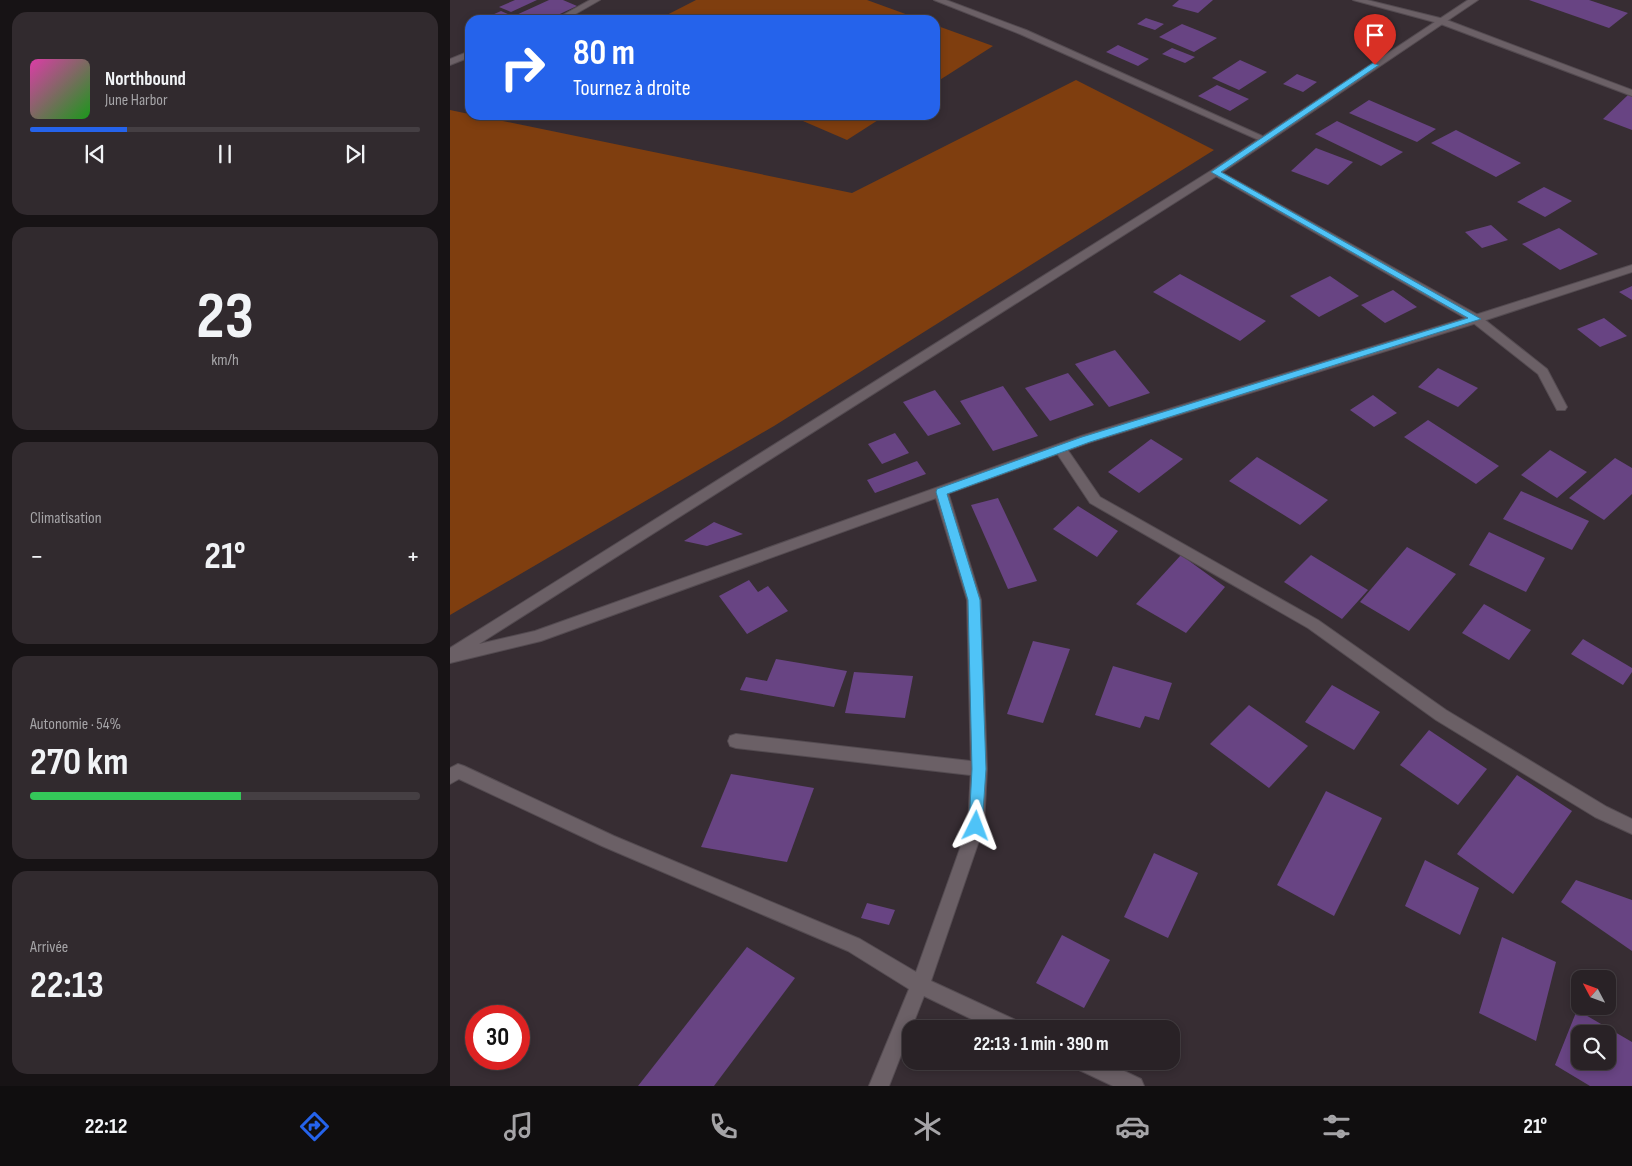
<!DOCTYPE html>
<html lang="fr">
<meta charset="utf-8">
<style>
:root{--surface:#292226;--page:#312a2e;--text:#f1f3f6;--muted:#a5a4a7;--line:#453f43;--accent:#2563eb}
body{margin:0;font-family:"Sofia Sans Condensed",sans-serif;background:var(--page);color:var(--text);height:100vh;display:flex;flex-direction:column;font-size:19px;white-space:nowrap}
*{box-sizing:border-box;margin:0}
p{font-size:16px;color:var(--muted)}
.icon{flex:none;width:28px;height:28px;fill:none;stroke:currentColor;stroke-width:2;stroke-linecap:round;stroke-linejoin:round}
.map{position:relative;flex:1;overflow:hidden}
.drawer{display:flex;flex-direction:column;gap:12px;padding:12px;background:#171315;width:450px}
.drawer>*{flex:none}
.top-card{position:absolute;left:15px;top:15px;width:475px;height:105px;border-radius:15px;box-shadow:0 2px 8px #0003,0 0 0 1px var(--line);background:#2563eb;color:#fff;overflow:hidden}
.needle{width:32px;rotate:311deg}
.tools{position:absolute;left:1121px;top:970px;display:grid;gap:10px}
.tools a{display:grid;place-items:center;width:45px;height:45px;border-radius:10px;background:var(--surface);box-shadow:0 2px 8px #0003,0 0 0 1px var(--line);font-size:25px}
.speed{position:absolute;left:15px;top:1005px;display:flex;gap:10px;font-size:25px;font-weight:700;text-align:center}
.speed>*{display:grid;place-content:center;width:65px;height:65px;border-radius:50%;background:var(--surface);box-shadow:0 2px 8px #0003,0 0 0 1px var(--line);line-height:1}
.speed .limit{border:8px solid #d22;background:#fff;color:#111}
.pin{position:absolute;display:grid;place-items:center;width:42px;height:42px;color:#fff;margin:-51px -21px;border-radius:50% 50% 50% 0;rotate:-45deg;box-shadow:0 0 5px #0007}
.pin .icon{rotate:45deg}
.me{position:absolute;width:55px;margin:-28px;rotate:3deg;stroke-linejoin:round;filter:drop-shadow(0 0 4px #0008)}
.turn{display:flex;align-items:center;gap:18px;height:105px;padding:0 25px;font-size:22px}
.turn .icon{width:65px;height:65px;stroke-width:2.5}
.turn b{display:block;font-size:35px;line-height:42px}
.big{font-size:38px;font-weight:700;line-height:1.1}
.drawer .card{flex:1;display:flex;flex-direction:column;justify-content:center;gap:8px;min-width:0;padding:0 18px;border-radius:15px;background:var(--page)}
.drawer .dial{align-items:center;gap:0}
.dial b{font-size:65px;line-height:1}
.song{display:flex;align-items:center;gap:15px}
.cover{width:60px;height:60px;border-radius:8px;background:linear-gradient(135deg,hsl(320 70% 55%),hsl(120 70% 35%))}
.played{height:5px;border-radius:2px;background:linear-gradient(90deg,var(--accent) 25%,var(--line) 25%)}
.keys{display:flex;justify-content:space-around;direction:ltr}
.heat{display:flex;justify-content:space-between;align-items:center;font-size:28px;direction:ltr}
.charge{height:8px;border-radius:4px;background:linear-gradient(90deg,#34c759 54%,var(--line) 0)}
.trip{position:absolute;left:452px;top:1020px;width:278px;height:50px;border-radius:15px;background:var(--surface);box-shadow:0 2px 8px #0003,0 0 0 1px var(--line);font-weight:700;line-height:50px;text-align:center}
.menu{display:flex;height:80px;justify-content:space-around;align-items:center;background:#100e0f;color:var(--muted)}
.menu .icon{width:35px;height:35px}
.menu .current{color:var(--accent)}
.menu b{font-size:22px;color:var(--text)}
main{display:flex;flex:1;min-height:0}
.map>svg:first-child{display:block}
.green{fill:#7f3e0f}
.building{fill:#684483;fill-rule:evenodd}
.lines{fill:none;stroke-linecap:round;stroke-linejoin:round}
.service-casing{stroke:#544b51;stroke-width:2}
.minor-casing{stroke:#544b51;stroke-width:2}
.tertiary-casing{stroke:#544b51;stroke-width:2}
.service{fill:#6b6066;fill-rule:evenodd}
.minor{fill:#6b6066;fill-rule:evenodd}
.tertiary{fill:#6b6066;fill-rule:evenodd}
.route{fill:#4fc3f7;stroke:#337fa1}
</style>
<main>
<section class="drawer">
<div class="card">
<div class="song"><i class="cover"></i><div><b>Northbound</b><p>June Harbor</p></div></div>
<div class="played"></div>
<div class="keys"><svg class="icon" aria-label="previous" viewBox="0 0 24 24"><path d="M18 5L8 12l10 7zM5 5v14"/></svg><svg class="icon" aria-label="pause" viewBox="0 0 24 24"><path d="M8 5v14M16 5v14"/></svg><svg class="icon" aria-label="next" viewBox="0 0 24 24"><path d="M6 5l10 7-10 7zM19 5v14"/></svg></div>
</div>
<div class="card dial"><b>23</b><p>km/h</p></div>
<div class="card"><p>Climatisation</p>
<div class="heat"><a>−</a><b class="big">21°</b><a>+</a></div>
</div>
<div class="card"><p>Autonomie · 54%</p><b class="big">270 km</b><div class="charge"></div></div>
<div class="card"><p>Arrivée</p><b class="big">22:13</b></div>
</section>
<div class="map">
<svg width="1182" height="1086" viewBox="0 0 1182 1086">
<rect width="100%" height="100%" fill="#372d33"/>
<!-- green -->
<g class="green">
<path d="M246,0h171l55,20h-265z"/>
<path d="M485,25l58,21 -58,37z"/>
<path d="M626,80l138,70 -440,276 -324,189v-505l402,83z"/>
<path d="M339,115h97l-39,25z"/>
</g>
<!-- building -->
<g class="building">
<path d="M65,0h22l-26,12 -12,-5z"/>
<path d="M99,0h14l14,6 -30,14h-24l-9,-4z"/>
<path d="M729,0h34l-15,13 -26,-7z"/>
<path d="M1079,0h60l39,13 -19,15z"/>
<path d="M51,11l9,4 -12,5 -15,-1z"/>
<path d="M696,18l18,6 -9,6 -18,-6z"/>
<path d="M732,24l35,14 -23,14 -35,-15z"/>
<path d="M668,45l31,14 -11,7 -32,-14z"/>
<path d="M722,48l23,9 -10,6 -23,-9z"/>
<path d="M790,60l27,12 -28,18 -27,-12z"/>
<path d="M847,74l20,8 -14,10 -20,-8z"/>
<path d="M767,85l32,14 -19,12 -32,-15z"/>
<path d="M1179,94l3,1v35l-29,-11z"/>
<path d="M919,100l67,29 -19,13 -68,-29z"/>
<path d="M887,121l66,31 -22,14 -66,-32z"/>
<path d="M1006,130l65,33 -25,14 -65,-34z"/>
<path d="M866,148l37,14 -25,23 -37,-14z"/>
<path d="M1094,187l28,14 -27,16 -28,-15z"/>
<path d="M1041,225l17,15 -26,8 -17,-16z"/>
<path d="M1109,228l39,26 -38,16 -38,-26z"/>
<path d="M730,274l86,47 -26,20 -87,-49z"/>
<path d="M880,276l29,20 -40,21 -29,-21z"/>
<path d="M1182,286v14l-13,-8z"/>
<path d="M943,290l24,17 -32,16 -24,-18z"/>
<path d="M1154,318l23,18 -27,11 -23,-18z"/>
<path d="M665,350l35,43 -41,14 -34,-43z"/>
<path d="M988,368l40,20 -20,19 -40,-20z"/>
<path d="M618,373l26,32 -44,16 -25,-33z"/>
<path d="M553,386l35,50 -45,15 -33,-50z"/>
<path d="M485,390l26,34 -33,12 -25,-34z"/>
<path d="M923,395l24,18 -23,14 -24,-17z"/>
<path d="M978,420l71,46 -23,18 -72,-47z"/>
<path d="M445,433l14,20 -27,11 -14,-20z"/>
<path d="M701,439l32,20 -44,34 -31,-21z"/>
<path d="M1100,450l37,22 -30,26 -36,-23z"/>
<path d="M807,457l71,43 -28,25 -71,-44z"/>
<path d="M1165,458l17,10v26l-28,26 -35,-22z"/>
<path d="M467,461l9,13 -51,19 -8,-13z"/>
<path d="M1071,491l68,30 -17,29 -69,-31z"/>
<path d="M548,498l39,83 -29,8 -37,-84z"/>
<path d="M628,506l40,25 -21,26 -44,-28z"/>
<path d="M264,522l29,12 -36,12 -23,-5z"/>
<path d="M1039,532l56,26 -19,34 -57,-27z"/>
<path d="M957,547l49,27 -47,57 -49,-29z"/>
<path d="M731,555l44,32 -39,46 -50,-29z"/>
<path d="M861,555l57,35 -26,29 -58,-37z"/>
<path d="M299,580l9,12 10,-6 20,25 -41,23 -28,-38z"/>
<path d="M1034,604l47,26 -22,30 -47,-27z"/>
<path d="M1133,639l49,29v4l-9,13 -52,-31z"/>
<path d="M583,641l37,8 -27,74 -36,-9z"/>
<path d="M326,659l71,12 -13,36 -94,-17 6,-13 21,4z"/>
<path d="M663,666l59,17 -13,37 -14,-4 -5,12 -45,-13z"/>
<path d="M404,672l59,4 -8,42 -60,-5z"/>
<path d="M882,685l48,27 -26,38 -49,-28z"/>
<path d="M799,705l59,41 -39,42 -59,-44z"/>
<path d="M979,730l58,39 -29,36 -58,-40z"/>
<path d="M281,774l83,14 -27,74 -86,-15z"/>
<path d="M1067,775l55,36 -59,83 -56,-40z"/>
<path d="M876,791l56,27 -48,98 -57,-31z"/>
<path d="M704,853l44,20 -30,65 -44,-21z"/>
<path d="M975,860l54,28 -19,47 -55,-29z"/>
<path d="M1126,880l56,20v51l-71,-49z"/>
<path d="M417,903l28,7 -6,15 -28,-7z"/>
<path d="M612,935l48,25 -26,48 -48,-25z"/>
<path d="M1052,937l54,25 -20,79 -57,-28z"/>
<path d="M297,947l48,31 -81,108h-76z"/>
<path d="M1127,1010l55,32v44h-42l-35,-21zM1130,1034h28v27h-28z"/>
</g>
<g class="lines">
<defs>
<path id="service" d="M286,734l243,28 6,2 2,5 -2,5 -6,2 -243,-28 -6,-2 -2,-5 2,-5z"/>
<g id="minor">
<path d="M140,0h10l-35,20h-11z"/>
<path d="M484,0h12l80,30 243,109 -8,2 -241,-107z"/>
<path d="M903,0h14l77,19 188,71v6l-194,-73z"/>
<path d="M20,51v6l-20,8v-6z"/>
<path d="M766,169l264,147 67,53 20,38 -2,3h-8l-19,-36 -66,-52 -260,-148 -1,-2z"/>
<path d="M610,444l5,2 35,51 218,123 128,90 161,97 25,12v15l-37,-17 -159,-97 -128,-92 -218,-125 -36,-54z"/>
<path d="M491,487l7,5 33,108 6,169 -3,57 -53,155 89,41 2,7h-30l-68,-33 -35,90h-20l40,-97 -61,-38 -246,-105 -143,-67 -9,5v-16l8,-4 6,2 150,70 246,103 56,33 52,-146 3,-57 -4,-169 -33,-108z"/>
<path d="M623,1061h30l38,18 3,7h-31l-38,-18z"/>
</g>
<path id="tertiary" d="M1018,0h10l-258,174 -741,470 56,-13 546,-195 391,-120 160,-51v7l-152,50 -389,120 -550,199 -91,22v-15l762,-478z"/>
</defs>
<!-- service casing -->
<use href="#service" class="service-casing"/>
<!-- minor casing -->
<use href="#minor" class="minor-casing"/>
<!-- tertiary casing -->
<use href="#tertiary" class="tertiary-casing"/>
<!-- service -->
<use href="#service" class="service"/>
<!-- minor -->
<use href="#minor" class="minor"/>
<!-- tertiary -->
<use href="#tertiary" class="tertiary"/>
</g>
<!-- route -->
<path class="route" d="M923,63l6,2 -158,107 260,147 -391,123 -143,52 33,106 6,169 -4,57 -2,4 -4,2 -5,-2 -2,-4 3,-57 -4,-169 -32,-108 1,-3 145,-52 386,-119 -257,-146z"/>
</svg>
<div class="tools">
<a><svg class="needle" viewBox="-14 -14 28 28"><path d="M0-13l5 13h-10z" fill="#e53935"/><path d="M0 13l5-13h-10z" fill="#a5a4a7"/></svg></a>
<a><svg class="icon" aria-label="search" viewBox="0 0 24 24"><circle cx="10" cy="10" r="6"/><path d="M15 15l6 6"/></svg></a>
</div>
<div class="speed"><div class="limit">30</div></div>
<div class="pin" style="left:925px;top:65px;background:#d93025"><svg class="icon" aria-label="arrive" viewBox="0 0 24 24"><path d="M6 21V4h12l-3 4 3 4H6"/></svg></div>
<svg class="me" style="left:526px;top:826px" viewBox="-20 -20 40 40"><path d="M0-17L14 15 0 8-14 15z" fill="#4fc3f7" stroke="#fff" stroke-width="4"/></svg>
<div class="trip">22:13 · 1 min · 390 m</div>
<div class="top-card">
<div class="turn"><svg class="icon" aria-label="right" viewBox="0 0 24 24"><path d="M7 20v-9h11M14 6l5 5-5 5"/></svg><div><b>80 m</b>Tournez à droite</div></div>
</div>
</div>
</main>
<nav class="menu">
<b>22:12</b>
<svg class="icon current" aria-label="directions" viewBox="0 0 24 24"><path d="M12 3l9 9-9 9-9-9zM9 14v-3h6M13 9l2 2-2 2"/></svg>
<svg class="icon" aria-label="music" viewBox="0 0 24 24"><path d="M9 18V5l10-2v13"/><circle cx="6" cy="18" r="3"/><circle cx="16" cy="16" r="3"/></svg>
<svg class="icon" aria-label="phone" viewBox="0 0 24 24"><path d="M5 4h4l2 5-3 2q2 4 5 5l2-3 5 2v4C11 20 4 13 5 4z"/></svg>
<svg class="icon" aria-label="climate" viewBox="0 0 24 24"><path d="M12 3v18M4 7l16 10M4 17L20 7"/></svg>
<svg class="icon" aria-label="car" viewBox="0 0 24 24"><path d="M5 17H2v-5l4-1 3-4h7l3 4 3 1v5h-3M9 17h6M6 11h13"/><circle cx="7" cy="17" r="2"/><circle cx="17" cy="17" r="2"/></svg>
<svg class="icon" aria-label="filters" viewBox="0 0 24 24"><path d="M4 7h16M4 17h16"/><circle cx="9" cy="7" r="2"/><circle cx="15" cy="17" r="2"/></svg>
<b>21°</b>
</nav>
